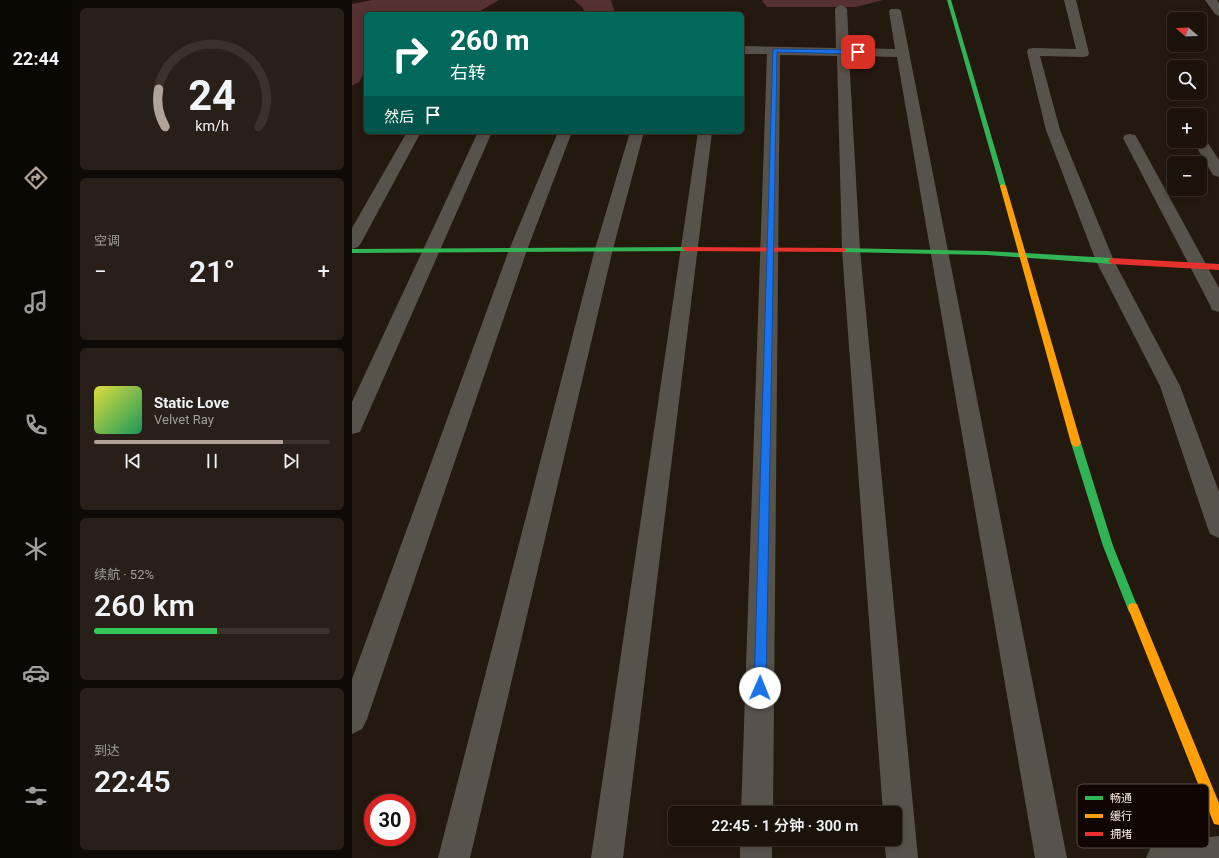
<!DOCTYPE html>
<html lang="zh">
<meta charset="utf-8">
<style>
:root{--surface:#1b130a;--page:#282018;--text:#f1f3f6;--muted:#a09e9c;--line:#39322b;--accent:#b2a398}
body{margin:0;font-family:Roboto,"Noto Sans SC",sans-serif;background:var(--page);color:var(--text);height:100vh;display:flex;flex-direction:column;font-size:15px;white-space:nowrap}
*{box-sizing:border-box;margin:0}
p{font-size:13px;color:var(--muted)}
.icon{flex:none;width:22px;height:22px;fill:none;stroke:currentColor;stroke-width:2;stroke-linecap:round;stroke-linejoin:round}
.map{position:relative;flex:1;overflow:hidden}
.side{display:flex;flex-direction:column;gap:8px;padding:8px;background:#0f0a06;width:280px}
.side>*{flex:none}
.banner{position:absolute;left:12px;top:12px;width:380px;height:122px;border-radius:6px;box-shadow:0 2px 10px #0003,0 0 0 1px var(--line);background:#00695c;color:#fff;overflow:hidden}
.needle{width:26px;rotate:289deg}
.buttons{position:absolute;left:815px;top:12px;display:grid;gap:8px}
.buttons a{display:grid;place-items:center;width:40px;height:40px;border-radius:6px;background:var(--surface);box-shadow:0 2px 10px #0003,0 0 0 1px var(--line);font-size:20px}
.speed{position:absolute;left:12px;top:794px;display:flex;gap:8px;font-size:20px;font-weight:700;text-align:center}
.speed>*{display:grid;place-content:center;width:52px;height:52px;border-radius:50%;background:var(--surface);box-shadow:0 2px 10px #0003,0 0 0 1px var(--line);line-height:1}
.speed .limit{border:6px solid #d22;background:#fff;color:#111}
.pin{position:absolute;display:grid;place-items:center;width:34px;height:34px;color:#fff;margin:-17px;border-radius:8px;box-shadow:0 2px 6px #0006}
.me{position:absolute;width:44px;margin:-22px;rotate:1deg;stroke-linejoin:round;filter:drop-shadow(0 0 3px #0008)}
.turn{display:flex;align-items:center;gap:14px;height:84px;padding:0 20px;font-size:18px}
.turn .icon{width:52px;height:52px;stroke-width:2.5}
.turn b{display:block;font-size:28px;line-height:34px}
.then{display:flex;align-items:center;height:38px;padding:0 20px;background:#0003;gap:8px;font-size:15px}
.big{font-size:30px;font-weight:600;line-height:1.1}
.side .tile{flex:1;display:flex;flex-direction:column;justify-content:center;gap:6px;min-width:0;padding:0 14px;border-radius:6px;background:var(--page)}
.side .dial{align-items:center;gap:0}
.dial svg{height:104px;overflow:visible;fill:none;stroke:var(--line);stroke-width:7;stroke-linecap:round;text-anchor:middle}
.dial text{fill:var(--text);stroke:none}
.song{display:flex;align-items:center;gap:12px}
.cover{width:48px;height:48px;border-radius:6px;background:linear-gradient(135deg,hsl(60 70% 55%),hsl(150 70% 35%))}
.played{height:4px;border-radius:2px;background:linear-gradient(90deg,var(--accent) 80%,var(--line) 80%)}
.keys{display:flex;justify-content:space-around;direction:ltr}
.heat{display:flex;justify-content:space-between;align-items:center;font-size:22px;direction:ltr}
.charge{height:6px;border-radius:3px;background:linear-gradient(90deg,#34c759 52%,var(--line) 0)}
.trip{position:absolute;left:316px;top:806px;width:234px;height:40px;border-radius:6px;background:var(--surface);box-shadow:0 2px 10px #0003,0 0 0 1px var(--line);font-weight:600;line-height:40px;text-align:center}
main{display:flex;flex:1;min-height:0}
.menu{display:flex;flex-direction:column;width:72px;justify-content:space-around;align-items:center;background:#0b0804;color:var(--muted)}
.menu .icon{width:28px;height:28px}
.menu .active{color:var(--accent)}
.menu b{font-size:18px;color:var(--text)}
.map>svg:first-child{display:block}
.green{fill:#553130}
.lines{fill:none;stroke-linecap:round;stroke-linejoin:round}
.street{fill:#58534a;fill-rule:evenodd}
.fast{fill:#30b455;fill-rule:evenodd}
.slow{fill:#ff9f0a;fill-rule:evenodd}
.jam{fill:#e5322d;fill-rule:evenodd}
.route{fill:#1a73e8;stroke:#114b97}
.key{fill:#0f0602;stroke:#574c45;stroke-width:1}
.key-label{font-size:11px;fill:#feeee2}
</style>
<main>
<nav class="menu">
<b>22:44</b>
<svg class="icon active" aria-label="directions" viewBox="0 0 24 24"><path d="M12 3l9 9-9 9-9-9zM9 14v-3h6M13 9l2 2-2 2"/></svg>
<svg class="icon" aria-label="music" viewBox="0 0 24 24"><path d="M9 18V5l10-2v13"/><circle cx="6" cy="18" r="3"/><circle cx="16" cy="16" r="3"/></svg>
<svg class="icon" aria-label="phone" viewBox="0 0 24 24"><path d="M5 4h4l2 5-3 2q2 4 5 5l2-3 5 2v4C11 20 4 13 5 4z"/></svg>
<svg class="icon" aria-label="climate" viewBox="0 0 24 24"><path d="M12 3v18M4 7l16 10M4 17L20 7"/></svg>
<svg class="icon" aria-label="car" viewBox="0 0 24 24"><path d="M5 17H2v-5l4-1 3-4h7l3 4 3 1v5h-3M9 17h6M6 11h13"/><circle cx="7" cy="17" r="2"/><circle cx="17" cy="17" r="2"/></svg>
<svg class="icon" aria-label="filters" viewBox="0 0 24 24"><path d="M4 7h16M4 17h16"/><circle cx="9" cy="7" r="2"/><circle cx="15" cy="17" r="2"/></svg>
</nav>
<section class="side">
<div class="tile dial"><svg viewBox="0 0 100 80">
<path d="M14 69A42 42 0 1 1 86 69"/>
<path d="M14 69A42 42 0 0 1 9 40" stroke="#b2a398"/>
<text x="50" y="56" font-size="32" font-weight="700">24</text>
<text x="50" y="72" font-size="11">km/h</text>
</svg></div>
<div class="tile"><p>空调</p>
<div class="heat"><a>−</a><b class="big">21°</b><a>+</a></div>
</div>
<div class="tile">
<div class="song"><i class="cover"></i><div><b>Static Love</b><p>Velvet Ray</p></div></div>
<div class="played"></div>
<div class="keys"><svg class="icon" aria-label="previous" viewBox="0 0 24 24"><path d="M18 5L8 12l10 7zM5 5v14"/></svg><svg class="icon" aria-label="pause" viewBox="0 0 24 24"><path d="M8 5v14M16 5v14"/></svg><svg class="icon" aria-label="next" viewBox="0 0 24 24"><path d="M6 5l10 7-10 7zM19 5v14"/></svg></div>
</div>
<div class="tile"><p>续航 · 52%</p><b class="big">260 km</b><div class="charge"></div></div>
<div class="tile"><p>到达</p><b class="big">22:45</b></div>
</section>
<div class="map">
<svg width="867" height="858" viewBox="0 0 867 858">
<rect width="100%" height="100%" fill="#24190e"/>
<!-- green -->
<g class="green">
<path d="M21,0h126l-24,14h-109v56l-7,12 -7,4v-82z"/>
<path d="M222,0h37l4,14h-29l-4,-7z"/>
<path d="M412,0h119l-27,7h-89l-5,-6z"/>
</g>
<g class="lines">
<!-- street -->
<g class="street">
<path d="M712,0h12l13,53 -1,3 -5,1 -43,-1 20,74 54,131 66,125 39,106v46l-9,-4 -3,-8 -47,-140 -64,-125 -50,-131 -19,-78 1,-3 5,-1 43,1z"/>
<path d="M853,0h12l2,3v13l-4,-2z"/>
<path d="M489,5l4,2 2,2 2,39 46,1 -6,-38 2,-2h8l2,2 166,847h-32l-138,-801 -48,-1 11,194 58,608h-32l-2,-19h11v-26h-12l-41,-563 -5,-194 -57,-1 -7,758h-32l26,-759h-25v-8l94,2 -1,-39 2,-2z"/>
<path d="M55,132h14l-60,111 -3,4 -6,2v-21z"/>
<path d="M126,132h14l-129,293 -3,7 -8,2v-32z"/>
<path d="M206,132h14l-45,118 -160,469 -5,10 -10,5v-55l157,-429z"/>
<path d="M278,132h14l-31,117 -143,609h-32l157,-609z"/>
<path d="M346,132h14l-89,726h-32z"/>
<path d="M778,134l5,1 2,3 82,150v24l-7,-2 -2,-5 -87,-167 2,-3z"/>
<path d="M848,139l6,1 13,20v17l-6,-2 -19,-32 1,-2h5z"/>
<path d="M867,836v22h-73l5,-11 11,-5z"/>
<rect x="388" y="839" width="32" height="19"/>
</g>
<!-- fast -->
<g class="fast">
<path d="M595,0h4l55,186 -1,1h-4l-1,-1z"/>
<path d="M334,247l4,2 -4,2 -334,2v-4z"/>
<path d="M488,248l147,3 125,7 4,3 -4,3 -125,-9 -144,-3 -4,-2z"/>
<path d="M724,439l3,1 2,3 32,103 25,62 -1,4 -4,1 -4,-1 -26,-66 -32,-103 2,-3z"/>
</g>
<!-- slow -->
<g class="slow">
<path d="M651,184l3,2 75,257 -2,3 -3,1 -3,-1 -2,-3 -71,-257z"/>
<path d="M781,603l4,1 82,199v22l-5,-1 -86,-216 1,-4z"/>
</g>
<!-- jam -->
<g class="jam">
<path d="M331,247l160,1 4,2 -4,2 -157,-1 -4,-2z"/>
<path d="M760,258l107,6v6l-107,-6 -4,-3z"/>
</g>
</g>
<!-- route -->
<path class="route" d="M421,49l85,1 2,2 -2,2 -81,-2 -11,636 -2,4 -4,1 -4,-1 -2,-4z"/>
<!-- legend -->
<rect x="725" y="784" width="132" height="64" rx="6" class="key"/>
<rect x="733" y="796" width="18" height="4" fill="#30b455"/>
<rect x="733" y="814" width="18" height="4" fill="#ff9f0a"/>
<rect x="733" y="832" width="18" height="4" fill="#e5322d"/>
<g class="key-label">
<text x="758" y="802">畅通</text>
<text x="758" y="820">缓行</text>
<text x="758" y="838">拥堵</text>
</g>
</svg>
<div class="buttons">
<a><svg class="needle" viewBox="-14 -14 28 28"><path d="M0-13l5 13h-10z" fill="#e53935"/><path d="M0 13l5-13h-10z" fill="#a09e9c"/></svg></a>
<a><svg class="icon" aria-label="search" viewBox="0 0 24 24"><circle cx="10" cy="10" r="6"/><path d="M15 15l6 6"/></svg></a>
<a>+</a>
<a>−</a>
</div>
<div class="speed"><div class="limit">30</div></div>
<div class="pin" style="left:506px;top:52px;background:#d93025"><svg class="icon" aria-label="arrive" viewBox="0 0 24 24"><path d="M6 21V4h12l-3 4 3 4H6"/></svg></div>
<svg class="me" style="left:408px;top:688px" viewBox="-20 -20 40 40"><circle r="19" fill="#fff"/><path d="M0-13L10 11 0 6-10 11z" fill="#1a73e8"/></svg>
<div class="trip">22:45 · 1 分钟 · 300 m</div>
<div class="banner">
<div class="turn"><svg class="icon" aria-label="right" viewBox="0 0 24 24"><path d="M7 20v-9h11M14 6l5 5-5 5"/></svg><div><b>260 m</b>右转</div></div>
<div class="then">然后<svg class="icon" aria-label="arrive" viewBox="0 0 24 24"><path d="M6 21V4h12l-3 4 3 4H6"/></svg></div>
</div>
</div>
</main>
